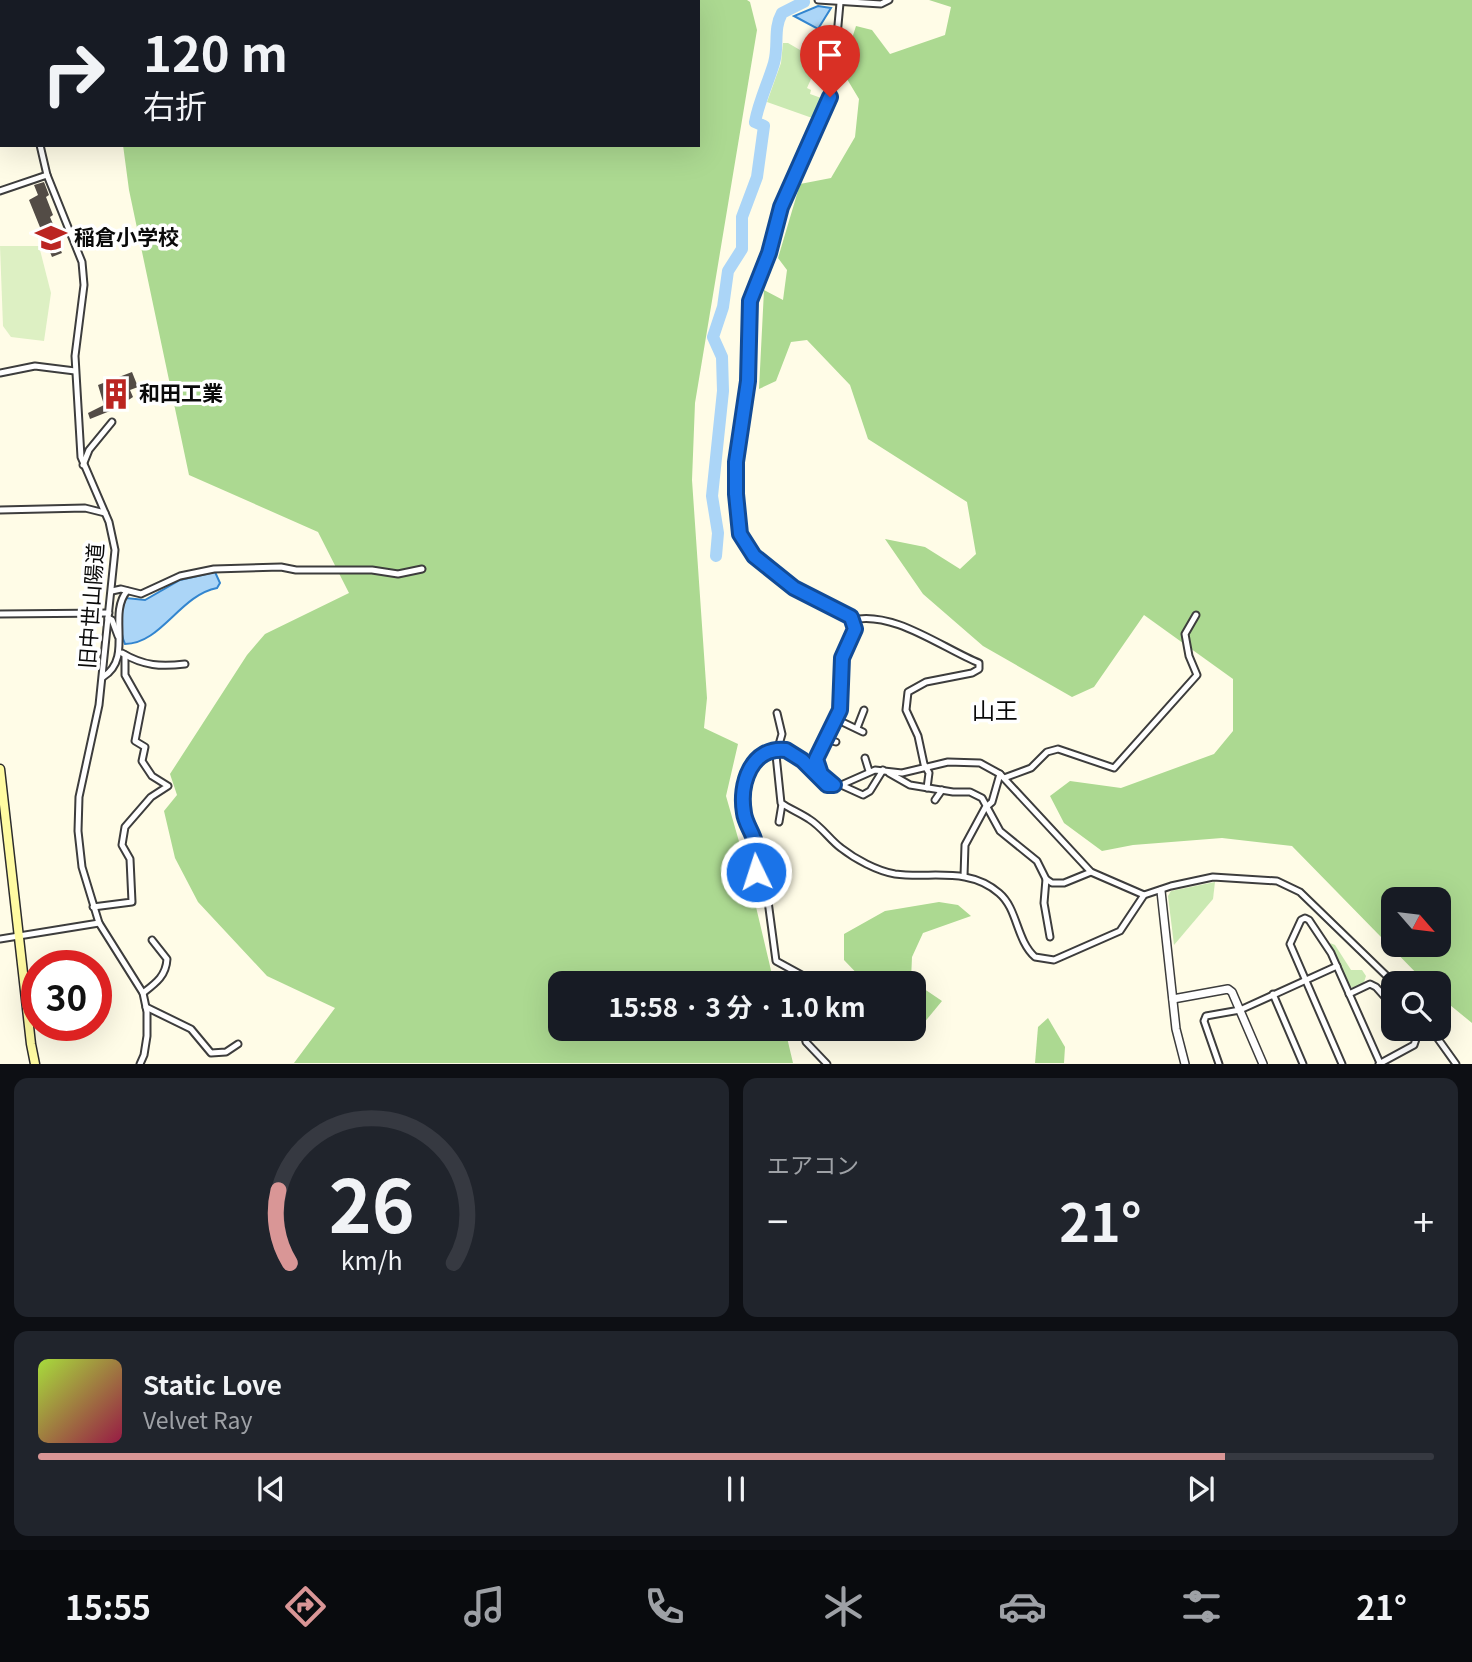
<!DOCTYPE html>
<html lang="ja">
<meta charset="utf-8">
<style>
:root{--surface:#171b24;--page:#20242c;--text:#f1f3f6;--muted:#9ea1a6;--line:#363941;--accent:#d99696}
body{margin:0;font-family:Georgia,"Noto Sans JP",serif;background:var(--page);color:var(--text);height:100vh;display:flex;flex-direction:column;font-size:26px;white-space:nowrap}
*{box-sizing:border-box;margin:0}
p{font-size:23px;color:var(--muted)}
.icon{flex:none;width:38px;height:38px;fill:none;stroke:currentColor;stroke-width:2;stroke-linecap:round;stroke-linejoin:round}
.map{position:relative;height:1064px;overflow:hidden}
.details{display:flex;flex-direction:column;gap:14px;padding:14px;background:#0d0f14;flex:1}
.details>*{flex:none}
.top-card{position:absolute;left:0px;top:0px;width:700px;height:147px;box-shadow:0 7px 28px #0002;background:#171b24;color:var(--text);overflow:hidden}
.needle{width:46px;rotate:118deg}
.buttons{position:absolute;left:1381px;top:887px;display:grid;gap:14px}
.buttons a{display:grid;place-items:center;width:70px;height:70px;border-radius:14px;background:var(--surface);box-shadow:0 7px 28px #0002;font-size:35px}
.speed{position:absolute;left:21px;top:950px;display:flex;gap:14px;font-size:35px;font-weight:700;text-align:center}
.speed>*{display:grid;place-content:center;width:91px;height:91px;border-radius:50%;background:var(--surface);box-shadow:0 7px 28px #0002;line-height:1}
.speed .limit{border:10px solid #d22;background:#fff;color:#111}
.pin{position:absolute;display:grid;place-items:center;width:60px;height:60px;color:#fff;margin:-72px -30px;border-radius:50% 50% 50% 0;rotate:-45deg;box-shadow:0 0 7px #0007}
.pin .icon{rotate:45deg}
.me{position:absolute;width:77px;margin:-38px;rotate:356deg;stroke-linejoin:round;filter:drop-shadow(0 0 5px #0008)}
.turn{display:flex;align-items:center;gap:24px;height:147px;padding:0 28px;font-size:32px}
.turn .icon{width:91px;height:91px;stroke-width:2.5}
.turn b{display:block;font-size:49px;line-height:60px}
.big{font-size:52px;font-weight:700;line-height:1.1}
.details .card{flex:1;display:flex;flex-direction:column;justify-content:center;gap:10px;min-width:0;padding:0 24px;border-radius:14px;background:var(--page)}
.details .dial{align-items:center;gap:0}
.dial svg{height:182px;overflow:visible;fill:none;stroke:var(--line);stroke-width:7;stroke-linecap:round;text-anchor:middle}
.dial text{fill:var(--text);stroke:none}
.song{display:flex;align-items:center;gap:21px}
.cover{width:84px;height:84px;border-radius:10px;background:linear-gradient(135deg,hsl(80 70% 55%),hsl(340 70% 35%))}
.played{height:7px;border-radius:4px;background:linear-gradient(90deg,var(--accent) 85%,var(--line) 85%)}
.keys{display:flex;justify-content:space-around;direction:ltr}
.heat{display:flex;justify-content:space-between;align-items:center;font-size:38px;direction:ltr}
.details .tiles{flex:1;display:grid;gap:14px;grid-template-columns:1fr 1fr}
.card:last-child{grid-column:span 2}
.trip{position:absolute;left:548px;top:971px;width:378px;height:70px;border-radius:14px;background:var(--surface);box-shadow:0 7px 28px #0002;font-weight:700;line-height:70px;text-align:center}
.tabs{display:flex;height:112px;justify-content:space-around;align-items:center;background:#090b0e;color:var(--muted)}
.tabs .icon{width:49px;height:49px}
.tabs .on{color:var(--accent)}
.tabs b{font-size:32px;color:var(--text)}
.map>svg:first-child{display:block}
.green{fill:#cae9b2}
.forest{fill:#acd991;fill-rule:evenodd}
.pitch{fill:#ddf0c3}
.water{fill:#abd5f7;stroke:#3285cf;stroke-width:2}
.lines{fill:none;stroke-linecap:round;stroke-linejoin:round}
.river{stroke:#abd5f7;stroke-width:12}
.building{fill:#534c46}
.minor-casing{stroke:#3d3d3d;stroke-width:9}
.tertiary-casing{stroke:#3d3d3d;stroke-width:10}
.secondary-casing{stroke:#2c2c2c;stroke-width:11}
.minor{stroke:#fff;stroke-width:5}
.tertiary{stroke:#fff;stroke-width:7}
.secondary{stroke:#fffba2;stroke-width:8}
.route-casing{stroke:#114b97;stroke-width:18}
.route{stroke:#1a73e8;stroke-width:12}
.labels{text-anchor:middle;stroke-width:7;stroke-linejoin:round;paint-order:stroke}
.poi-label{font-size:21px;font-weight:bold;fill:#0a0a0a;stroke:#fff;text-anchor:start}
.street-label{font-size:21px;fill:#0a0a0a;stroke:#fff}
.neighbourhood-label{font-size:23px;fill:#0a0a0a;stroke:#fff}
</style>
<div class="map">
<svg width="1472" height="1064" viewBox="0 0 1472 1064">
<rect width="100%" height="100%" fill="#fffce7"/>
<!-- green -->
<g class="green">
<path d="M783,43h5l31,18 -12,27 4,2 -1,4 14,5 -9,20 -48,-17 14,-39z"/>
<path d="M1215,882l-2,17 -39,46 -6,-49 3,-5z"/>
<path d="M1330,943l5,2 16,25h11l4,6 -2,6 -10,6 -5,-2z"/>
</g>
<!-- forest -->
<g class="forest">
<path d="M151,0h596l3,2 7,28 -62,373 -3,77 15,218 -3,30 34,16 -12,52 22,77 26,110 -214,1v45h225l8,34h-499l41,-55 -68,-32 -69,-74 -23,-44 -11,-47 13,-16 -7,-21 77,-119 18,-21 84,-41 -31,-61 -129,-57 -60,-285 -6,-45h575v-143z"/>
<path d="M929,0h543v1023l-33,-27 -1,-12 -12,-1 -134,-137 -70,-8 -89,7 -31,6 -38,-28 -14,-27 20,-15 51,7 93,-34 19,-23v-52l-89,-64 -50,72 -22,10 -89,-51 -60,-52 -38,-55 40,8 35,22 16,-15 -9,-52 -99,-63 -18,-54 -43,-45 -16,2 -15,39 -17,8 5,-99 19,10 4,-30 -9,-12 22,-74 31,-6 24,-41 4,-38 -12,-20 1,-28 8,-25 16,4 18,24 55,-19 6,-28zM1393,900h45v45h-45z"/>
<path d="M939,902l19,3 13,11 -48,17 -11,24 -1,23 31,21 -19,23 -9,1v-41l-48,-1 -22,-23v-26l41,-23z"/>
<path d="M1048,1018l17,29 -1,16h-29l3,-36z"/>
</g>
<!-- pitch -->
<path class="pitch" d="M0,246h39l12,47 -7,48 -33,-4 -8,-11z"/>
<!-- water -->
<g class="water">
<path d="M818,6l13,2 -13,21 -24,-13z"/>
<path d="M215,572l5,11 -3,5c-37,7 -56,56 -92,56 -6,-13 -5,-33 1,-46l19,2 35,-20z"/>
</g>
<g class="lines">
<!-- river -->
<path class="river" d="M716,556l2,-23 -6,-37 11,-105 -1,-34 -9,-20 10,-30 5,-36 14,-22v-32l15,-40 7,-51 -9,-4c4,-21 13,-39 19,-59 5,-18 -1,-34 8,-50l22,-11"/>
</g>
<!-- building -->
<g class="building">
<path d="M44,182l5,13 -3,2 7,18 -3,2 5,12 -3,2 10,22 -10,4 -23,-57 9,-5 -4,-10z"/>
<path d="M132,372l6,15 -8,3 3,7 -18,12 -25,10 -2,-6 16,-8 -6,-20z"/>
</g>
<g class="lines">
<defs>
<g id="minor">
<path d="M20,0l1,2"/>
<path d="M64,0v2"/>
<path d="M818,0l63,4 8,-4"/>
<path d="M840,3l-8,88 -51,116 -12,46 -19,48 -2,80 -12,81v32l4,40 14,22 41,32 52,27 7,7v11l-12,25 -2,52 -24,49c2,14 10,24 25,26l34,-15 27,3 46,-11 32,1 20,11 91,98 53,23 27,-9 42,-9 64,4 23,11 95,92"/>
<path d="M40,145l7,30 35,87 2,23 -9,71 6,101 28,65 6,28 -16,155 -20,92 -1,34 4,36 17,56 44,70 4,19v24l-3,19 -4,9"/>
<path d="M0,191l47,-16"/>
<path d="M0,373l35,-7 40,5"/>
<path d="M83,465l6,-15 23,-28"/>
<path d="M0,510l85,-2 20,5"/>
<path d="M112,591l9,-2 20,5 39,-18 34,-7 67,-2 15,3h76l26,4 24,-5"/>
<path d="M0,614l109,-1"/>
<path d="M108,618l4,2 6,16"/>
<path d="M852,620c41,-10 90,28 127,43v6l-7,4 -46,9 -18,10 -2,18 12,26 6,28 5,9 -2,15"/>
<path d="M122,653c22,13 39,14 63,11"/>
<path d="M103,677c31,-19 4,-62 24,-86"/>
<path d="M777,713l5,21 -6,21 5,48c9,6 19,10 28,16 13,8 21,21 32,29 14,11 36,23 54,26 35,5 73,-8 104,19 19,16 17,47 36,64l19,3 66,-29 24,-36"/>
<path d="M836,719l27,13"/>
<path d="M857,728l7,-18"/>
<path d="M824,739l12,3"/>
<path d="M865,758l4,13"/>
<path d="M889,773l21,12 43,7h17l12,6 18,33 37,30 9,18 6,4h12l27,-11"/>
<path d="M1004,778l27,-10 16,-16 11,-3 56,19 83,-93 -8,-19 -4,-22 11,-19"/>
<path d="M841,785l22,10 7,-4 13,-21"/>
<path d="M935,800l7,-10"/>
<path d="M779,822l3,-18"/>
<path d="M964,876l1,-31 20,-37 7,-6 8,-28"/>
<path d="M1046,879l-2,24 6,34"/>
<path d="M93,907l39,-5 -2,-43 -8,-14 3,-18 26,-30 17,-11 -16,-10 -10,-15 3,-14 -10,-6 7,-36 -17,-30v-20"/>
<path d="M0,939l99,-16"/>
<path d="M818,984l-42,-23 -8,-60 -12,-29 -2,-35 -11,-26 2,-22 11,-31c29,-23 52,8 71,27l8,-1"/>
<path d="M143,993c13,-10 23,-17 24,-34l-15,-19"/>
<path d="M1273,994l30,70"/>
<path d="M1349,994l21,-10 6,3 17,19"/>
<path d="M146,1007l45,22 20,24 15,-1 12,-8"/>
<path d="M803,1029l3,13 21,22"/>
<path d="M1431,1029l25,35"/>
<path d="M1219,1064l-15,-43 2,-5 34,-6 97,-44"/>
<path d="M1342,1064l-52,-120 11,-24 4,-2 4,2 22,33 49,110"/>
<path d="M1379,1064l35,-19 2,-6 -4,-10"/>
</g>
<g id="tertiary">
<path d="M1161,891l15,138 9,35"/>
<path d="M1173,999l55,-10 4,3 31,72"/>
</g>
<path id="secondary" d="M0,769l31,275 4,20"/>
</defs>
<!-- minor casing -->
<use href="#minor" class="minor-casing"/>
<!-- tertiary casing -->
<use href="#tertiary" class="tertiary-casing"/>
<!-- secondary casing -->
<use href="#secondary" class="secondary-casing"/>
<!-- minor -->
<use href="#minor" class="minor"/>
<!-- tertiary -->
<use href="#tertiary" class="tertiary"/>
<!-- secondary -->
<use href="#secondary" class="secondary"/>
</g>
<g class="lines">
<defs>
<path id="route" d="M756,872c0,-11 1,-22 -2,-33 -3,-9 -9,-17 -10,-26 -5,-29 7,-67 42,-63l16,10 25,25h7l-13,-11 -5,-15 24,-49 2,-52 13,-29 -4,-12 -57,-29 -40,-32 -14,-22 -4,-40v-32l12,-81 2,-80 19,-48 12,-46 49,-110"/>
</defs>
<!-- route casing -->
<use href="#route" class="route-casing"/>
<!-- route -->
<use href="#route" class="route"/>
</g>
<!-- icons -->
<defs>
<symbol id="school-bare" viewBox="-9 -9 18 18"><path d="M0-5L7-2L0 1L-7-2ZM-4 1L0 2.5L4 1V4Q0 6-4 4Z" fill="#bb2521" stroke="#fff" stroke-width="2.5" paint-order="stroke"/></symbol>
<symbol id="building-bare" viewBox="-9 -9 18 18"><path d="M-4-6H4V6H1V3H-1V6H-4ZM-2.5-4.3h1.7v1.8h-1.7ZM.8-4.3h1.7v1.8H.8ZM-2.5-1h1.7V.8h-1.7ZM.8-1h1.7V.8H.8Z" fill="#bb2521" stroke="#fff" stroke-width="2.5" paint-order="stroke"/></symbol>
</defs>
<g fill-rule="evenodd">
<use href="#school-bare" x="29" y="216" width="44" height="44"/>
<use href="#building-bare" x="94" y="372" width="44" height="44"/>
</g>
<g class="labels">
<!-- poi labels -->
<g class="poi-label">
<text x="74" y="245">稲倉小学校</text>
<text x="139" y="401">和田工業</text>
</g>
<!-- street labels -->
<g class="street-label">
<text transform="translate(92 606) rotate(-86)" y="7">旧中世山陽道</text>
</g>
<!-- neighbourhood labels -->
<g class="neighbourhood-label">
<text x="995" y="719">山王</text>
</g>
</g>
</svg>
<div class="buttons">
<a><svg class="needle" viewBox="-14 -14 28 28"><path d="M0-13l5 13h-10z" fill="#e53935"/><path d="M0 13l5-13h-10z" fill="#9ea1a6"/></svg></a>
<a><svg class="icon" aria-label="search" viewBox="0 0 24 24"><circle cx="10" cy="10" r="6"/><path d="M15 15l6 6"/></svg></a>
</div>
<div class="speed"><div class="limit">30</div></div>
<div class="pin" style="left:830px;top:97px;background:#d93025"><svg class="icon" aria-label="arrive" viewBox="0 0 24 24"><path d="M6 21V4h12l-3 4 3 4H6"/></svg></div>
<svg class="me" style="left:756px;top:872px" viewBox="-20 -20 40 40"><circle r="17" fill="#1a73e8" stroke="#fff" stroke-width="3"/><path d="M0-11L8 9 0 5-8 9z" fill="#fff"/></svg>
<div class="trip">15:58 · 3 分 · 1.0 km</div>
<div class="top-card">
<div class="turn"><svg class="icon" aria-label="right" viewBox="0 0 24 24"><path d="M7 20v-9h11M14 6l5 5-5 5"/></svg><div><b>120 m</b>右折</div></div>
</div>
</div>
<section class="details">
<div class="tiles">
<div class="card dial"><svg viewBox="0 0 100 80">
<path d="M14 69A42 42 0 1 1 86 69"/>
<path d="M14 69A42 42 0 0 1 9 37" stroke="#d99696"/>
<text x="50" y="56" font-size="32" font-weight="700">26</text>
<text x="50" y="72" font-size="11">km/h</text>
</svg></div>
<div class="card"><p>エアコン</p>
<div class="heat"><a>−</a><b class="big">21°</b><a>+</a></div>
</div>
<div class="card">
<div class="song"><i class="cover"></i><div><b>Static Love</b><p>Velvet Ray</p></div></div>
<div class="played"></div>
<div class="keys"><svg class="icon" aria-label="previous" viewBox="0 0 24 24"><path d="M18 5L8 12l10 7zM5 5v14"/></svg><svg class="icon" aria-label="pause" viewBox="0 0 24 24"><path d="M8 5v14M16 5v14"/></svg><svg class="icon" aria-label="next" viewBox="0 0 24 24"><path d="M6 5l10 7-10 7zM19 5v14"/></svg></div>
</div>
</div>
</section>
<nav class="tabs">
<b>15:55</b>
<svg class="icon on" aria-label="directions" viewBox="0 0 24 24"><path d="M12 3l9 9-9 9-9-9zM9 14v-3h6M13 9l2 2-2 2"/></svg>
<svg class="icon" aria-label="music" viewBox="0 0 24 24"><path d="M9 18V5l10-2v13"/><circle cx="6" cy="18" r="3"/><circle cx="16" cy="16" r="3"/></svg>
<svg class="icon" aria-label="phone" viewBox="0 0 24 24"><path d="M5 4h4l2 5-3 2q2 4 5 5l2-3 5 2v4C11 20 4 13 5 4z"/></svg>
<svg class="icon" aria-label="climate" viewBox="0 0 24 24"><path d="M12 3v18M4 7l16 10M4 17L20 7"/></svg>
<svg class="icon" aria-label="car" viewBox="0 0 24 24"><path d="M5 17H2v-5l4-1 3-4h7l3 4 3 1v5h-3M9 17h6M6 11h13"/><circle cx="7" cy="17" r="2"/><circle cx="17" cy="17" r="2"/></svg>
<svg class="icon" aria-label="filters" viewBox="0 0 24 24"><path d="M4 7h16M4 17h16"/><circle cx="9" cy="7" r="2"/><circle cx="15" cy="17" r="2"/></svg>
<b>21°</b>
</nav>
